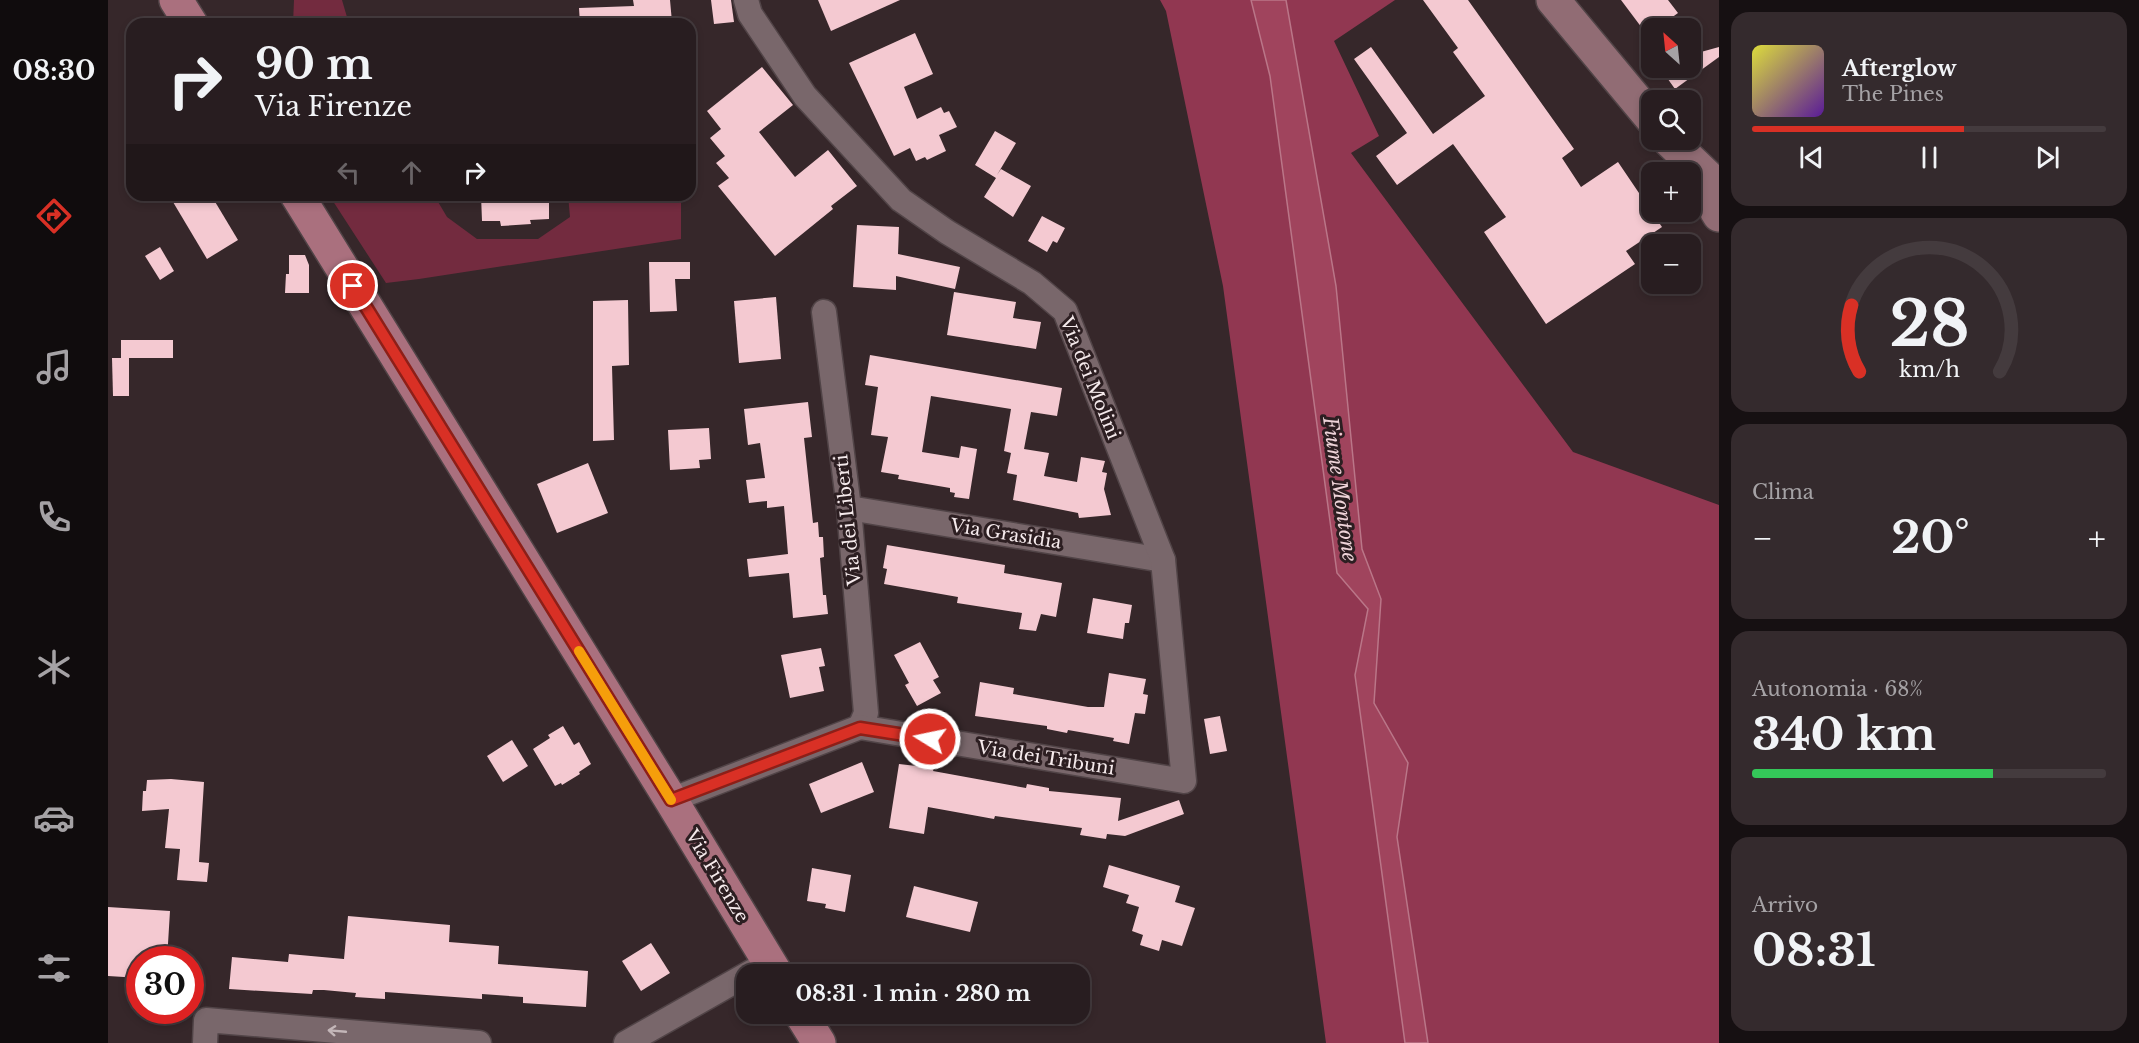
<!DOCTYPE html>
<html lang="it">
<meta charset="utf-8">
<style>
:root{--surface:#281d20;--page:#342a2d;--text:#f1f3f6;--muted:#a5a2a5;--line:#443b3e;--accent:#d93025}
body{margin:0;font-family:"Libre Baskerville",serif;background:var(--page);color:var(--text);height:100vh;display:flex;flex-direction:column;font-size:22px;white-space:nowrap}
*{box-sizing:border-box;margin:0}
p{font-size:20px;color:var(--muted)}
.icon{flex:none;width:33px;height:33px;fill:none;stroke:currentColor;stroke-width:2;stroke-linecap:round;stroke-linejoin:round}
.map{position:relative;flex:1;overflow:hidden}
.side{display:flex;flex-direction:column;gap:12px;padding:12px;background:#161012;width:420px}
.side>*{flex:none}
.banner{position:absolute;left:18px;top:18px;width:570px;height:183px;border-radius:18px;box-shadow:0 3px 9px #0003,0 0 0 2px var(--line);background:#281d20;color:var(--text);overflow:hidden}
.needle{width:39px;rotate:333deg}
.buttons{position:absolute;left:1533px;top:18px;display:grid;gap:12px}
.buttons a{display:grid;place-items:center;width:60px;height:60px;border-radius:12px;background:var(--surface);box-shadow:0 3px 9px #0003,0 0 0 2px var(--line);font-size:30px}
.speed{position:absolute;left:18px;top:946px;display:flex;gap:12px;font-size:30px;font-weight:700;text-align:center}
.speed>*{display:grid;place-content:center;width:78px;height:78px;border-radius:50%;background:var(--surface);box-shadow:0 3px 9px #0003,0 0 0 2px var(--line);line-height:1}
.speed .limit{border:9px solid #d22;background:#fff;color:#111}
.pin{position:absolute;display:grid;place-items:center;width:51px;height:51px;color:#fff;margin:-26px;border:3px solid #fff;border-radius:50%;box-shadow:0 2px 6px #0007}
.me{position:absolute;width:66px;margin:-33px;rotate:280deg;stroke-linejoin:round;filter:drop-shadow(0 0 4px #0008)}
.turn{display:flex;align-items:center;gap:21px;height:126px;padding:0 30px;font-size:27px}
.turn .icon{width:78px;height:78px;stroke-width:2.5}
.turn b{display:block;font-size:42px;line-height:51px}
.lanes{display:flex;align-items:center;height:57px;padding:0 30px;background:#0003;justify-content:center;gap:30px;direction:ltr}
.lanes .off{opacity:.35}
.big{font-size:45px;font-weight:700;line-height:1.1}
.side .card{flex:1;display:flex;flex-direction:column;justify-content:center;gap:9px;min-width:0;padding:0 21px;border-radius:18px;background:var(--page)}
.side .dial{align-items:center;gap:0}
.dial svg{height:156px;overflow:visible;fill:none;stroke:var(--line);stroke-width:7;stroke-linecap:round;text-anchor:middle}
.dial text{fill:var(--text);stroke:none}
.song{display:flex;align-items:center;gap:18px}
.cover{width:72px;height:72px;border-radius:9px;background:linear-gradient(135deg,hsl(60 70% 55%),hsl(270 70% 35%))}
.played{height:6px;border-radius:3px;background:linear-gradient(90deg,var(--accent) 60%,var(--line) 60%)}
.keys{display:flex;justify-content:space-around;direction:ltr}
.heat{display:flex;justify-content:space-between;align-items:center;font-size:33px;direction:ltr}
.charge{height:9px;border-radius:4px;background:linear-gradient(90deg,#34c759 68%,var(--line) 0)}
.trip{position:absolute;left:628px;top:964px;width:354px;height:60px;border-radius:18px;background:var(--surface);box-shadow:0 3px 9px #0003,0 0 0 2px var(--line);font-weight:700;line-height:60px;text-align:center}
main{display:flex;flex:1;min-height:0}
.tab-bar{display:flex;flex-direction:column;width:108px;justify-content:space-around;align-items:center;background:#100c0d;color:var(--muted)}
.tab-bar .icon{width:42px;height:42px}
.tab-bar .selected{color:var(--accent)}
.tab-bar b{font-size:27px;color:var(--text)}
.map>svg:first-child{display:block}
.green{fill:#732b3f}
.forest{fill:#913751}
.water{fill:#a0445d;stroke:#ba7688;stroke-width:1.5}
.building{fill:#f4c9d1}
.lines{fill:none;stroke-linecap:round;stroke-linejoin:round}
.street-casing{stroke:#514447;stroke-width:27}
.secondary-casing{stroke:#514447;stroke-width:36}
.primary-casing{stroke:#514447;stroke-width:36}
.street{stroke:#79676b;stroke-width:24}
.secondary{stroke:#916c74;stroke-width:33}
.primary{stroke:#aa707e;stroke-width:33}
.oneway{stroke:#c3b6b8}
.route-casing{stroke:#8d1f18;stroke-width:15}
.route{stroke:#d93025;stroke-width:10}
.slow{stroke:#f59e0b;stroke-width:10}
.labels{text-anchor:middle;stroke-width:6;stroke-linejoin:round;paint-order:stroke}
.street-label{font-size:18px;fill:#f5eaec;stroke:#2c1e21}
.water-label{font-size:20px;font-style:italic;fill:#eed3d8;stroke:#2c1e21}
</style>
<main>
<nav class="tab-bar">
<b>08:30</b>
<svg class="icon selected" aria-label="directions" viewBox="0 0 24 24"><path d="M12 3l9 9-9 9-9-9zM9 14v-3h6M13 9l2 2-2 2"/></svg>
<svg class="icon" aria-label="music" viewBox="0 0 24 24"><path d="M9 18V5l10-2v13"/><circle cx="6" cy="18" r="3"/><circle cx="16" cy="16" r="3"/></svg>
<svg class="icon" aria-label="phone" viewBox="0 0 24 24"><path d="M5 4h4l2 5-3 2q2 4 5 5l2-3 5 2v4C11 20 4 13 5 4z"/></svg>
<svg class="icon" aria-label="climate" viewBox="0 0 24 24"><path d="M12 3v18M4 7l16 10M4 17L20 7"/></svg>
<svg class="icon" aria-label="car" viewBox="0 0 24 24"><path d="M5 17H2v-5l4-1 3-4h7l3 4 3 1v5h-3M9 17h6M6 11h13"/><circle cx="7" cy="17" r="2"/><circle cx="17" cy="17" r="2"/></svg>
<svg class="icon" aria-label="filters" viewBox="0 0 24 24"><path d="M4 7h16M4 17h16"/><circle cx="9" cy="7" r="2"/><circle cx="15" cy="17" r="2"/></svg>
</nav>
<div class="map">
<svg width="1611" height="1043" viewBox="0 0 1611 1043">
<rect width="100%" height="100%" fill="#36272a"/>
<!-- green -->
<g class="green">
<path d="M186,0h48l7,24h-56z"/>
<path d="M221,195h105l13,22 30,22h61l32,-22 -2,-22h113v44l-262,40 -33,4z"/>
</g>
<!-- forest -->
<path class="forest" d="M1052,0h235l-61,41 45,95 -28,17 222,299 146,53v538h-393l-103,-757 -57,-275z"/>
<!-- water -->
<path class="water" d="M1143,0h35l50,286 26,263 19,50 -7,104 34,60 -11,74 31,206h-23l-50,-368 13,-66 -31,-36 -67,-497z"/>
<!-- building -->
<g class="building">
<path d="M525,0h37l2,22 -92,2 -1,-16 55,-2z"/>
<path d="M603,0h20l3,22 -20,2z"/>
<path d="M710,0h82l-69,31z"/>
<path d="M1315,0h45l106,149 -12,9 19,29 37,-25 44,65 -36,24 9,13 -89,60 -62,-92 22,-15 -53,-73 -56,41 -21,-29 31,-23 -53,-74 17,-12 62,87 52,-38 -32,-44 5,-4z"/>
<path d="M1513,0h47l10,13 -11,8 5,7h-30z"/>
<path d="M807,33l18,41 -29,13 13,32 24,-12 3,6 5,-2 8,16 -18,8 7,16 -19,9 -2,-3 -9,4 -6,-13 -16,8 -45,-93z"/>
<path d="M1611,47v10l-44,32 -15,-21h30v-13z"/>
<path d="M654,67l31,38 -34,27 36,45 33,-27 29,36 -26,20 2,3 -58,47 -57,-70 11,-8 -13,-15 9,-7 -15,-18 11,-9 -14,-18z"/>
<path d="M887,131l21,12 -19,32 4,-6 30,17 -18,31 -29,-20 12,-19 -21,-13z"/>
<path d="M76,195h27l27,45 -31,19 -34,-57z"/>
<path d="M373,195h68v24l-19,1 1,4 -30,2 -1,-5h-18z"/>
<path d="M934,216l23,12 -8,15 -4,-2 -6,11 -19,-11z"/>
<path d="M749,225l42,2 -1,27 62,13 -5,22 -59,-13v14l-43,-3z"/>
<path d="M52,247l14,24 -14,9 -15,-24z"/>
<path d="M181,255h16l4,10v28h-24l1,-19h3z"/>
<path d="M541,262h41v17h-15l2,32 -27,1z"/>
<path d="M846,292l62,10 -3,16 28,4 -5,27 -89,-14z"/>
<path d="M668,297l5,62 -42,4 -5,-62z"/>
<path d="M520,300l1,65 -17,1 2,74 -21,1v-140z"/>
<rect x="13" y="340" width="52" height="18"/>
<path d="M762,355l192,33 -5,28 -26,-4 -7,37 25,4 -5,23 33,6 4,-25 24,4 -3,11 5,1 -3,16 7,26 -32,3 -1,-5 -65,-13 4,-25 -10,-2 4,-20 -7,-2 7,-42 -80,-13 -9,56 37,6 2,-12 16,3 -8,50 -15,-2 1,-4 -5,-1v-4l-52,-9 1,-4 -18,-3 7,-35 -17,-2 7,-48 -13,-2z"/>
<path d="M4,358h17v38h-16z"/>
<path d="M700,402l4,35 -8,1 9,85 5,-1 1,15h4l1,20 -4,1 3,37h3l2,19 -35,4 -4,-45 -40,4 -2,-18 41,-5 -4,-48 -17,2v-7l-18,2 -3,-23 19,-2 -5,-35 -12,2 -4,-36z"/>
<path d="M601,428l2,31 -12,1 1,8 -30,2 -2,-40z"/>
<path d="M480,463l20,50 -51,20 -20,-49z"/>
<path d="M779,545l118,20 -1,8 58,10 -6,34 -15,-3 -5,17 -17,-2 3,-16 -65,-10 1,-6 -74,-13 3,-15 -4,-1z"/>
<path d="M985,598l39,7 -3,18h-4l-2,16 -36,-6z"/>
<path d="M812,642l19,35 -6,3 8,13 -24,13 -12,-21 4,-2 -15,-28z"/>
<path d="M713,648l4,18 -6,1 5,24 -34,7 -9,-43z"/>
<path d="M1001,673l37,6 -3,15 5,1 -3,19 -10,-1 -6,31 -16,-3 1,-3 -46,-8 -1,3 -20,-4v-3l-72,-10 5,-34 34,6 -1,6 75,13h16z"/>
<path d="M1112,716l7,35 -17,3 -6,-35z"/>
<path d="M455,726l11,19 5,-3 12,22 -12,8 1,2 -18,11 -1,-2 -6,3 -22,-37 17,-11 -2,-3z"/>
<path d="M404,740l16,26 -25,16 -16,-26z"/>
<path d="M754,762l12,30 -53,21 -12,-29z"/>
<path d="M791,764l35,4 -1,3 93,17 1,-4 22,4v3l72,7 -3,23 61,-21 5,14 -59,22 -18,-2 -1,5 -26,-4 2,-7 -87,-12 -1,3 -66,-12 -4,27 -35,-6z"/>
<path d="M63,779l33,3 -5,80 10,1 -2,19 -30,-2 3,-31 -15,-1 4,-39 -27,2 1,-20h3l1,-11z"/>
<path d="M1001,865l71,21 -5,16 20,6 -13,38 -20,-6 -3,11 -19,-6 3,-10 -11,-4 7,-24 -13,-4 3,-8 -26,-8z"/>
<path d="M704,868l39,7 -6,37 -20,-4 1,-4 -19,-3z"/>
<path d="M806,886l64,16 -8,30 -64,-15z"/>
<path d="M0,907l62,4 -3,49h-27v18l-32,-2z"/>
<path d="M240,916l102,9 -1,17 50,4 -1,18 90,7 -2,36 -63,-4v-6l-41,-3v5l-97,-7v7l-30,-2 1,-4 -32,-3h-11l-1,4 -83,-5 3,-32 56,5 1,-8 55,5z"/>
<path d="M543,943l19,30 -29,18 -19,-30z"/>
</g>
<g class="lines">
<defs>
<g id="street">
<path d="M716,312l25,196 17,205 -6,14"/>
<path d="M741,508l314,52"/>
<path d="M563,800l189,-73 324,54 -21,-221 -98,-249 -33,-28 -85,-51 -46,-32 -96,-104 -55,-82 -4,-14"/>
<path d="M97,1043l1,-23 273,23"/>
<path d="M518,1043l143,-81"/>
</g>
<g id="secondary">
<path d="M1445,0l99,119"/>
<path d="M1561,140l48,46"/>
<path d="M1611,183c-6,11 -7,22 0,32"/>
</g>
<g id="primary">
<path d="M68,0l15,24"/>
<path d="M189,195l374,605 106,175"/>
<path d="M693,1014l18,29"/>
</g>
</defs>
<!-- street casing -->
<use href="#street" class="street-casing"/>
<!-- secondary casing -->
<use href="#secondary" class="secondary-casing"/>
<!-- primary casing -->
<use href="#primary" class="primary-casing"/>
<!-- street -->
<use href="#street" class="street"/>
<!-- secondary -->
<use href="#secondary" class="secondary"/>
<!-- primary -->
<use href="#primary" class="primary"/>
</g>
<!-- one-way arrows -->
<defs><path id="oneway-shaft" d="M-6 0H5M1.5-3L5.5 0L1.5 3" fill="none" stroke-width="1.6" stroke-linecap="round" stroke-linejoin="round" transform="scale(1.5)"/></defs>
<use class="oneway" href="#oneway-shaft" transform="translate(229 1031) rotate(-175)"/>
<g class="lines">
<defs>
<path id="route" d="M245,286l318,514 189,-72 70,11"/>
</defs>
<!-- route casing -->
<use href="#route" class="route-casing"/>
<!-- route -->
<use href="#route" class="route"/>
<!-- slow -->
<path class="slow" d="M471,651l92,149"/>
</g>
<g class="labels">
<!-- street labels -->
<g class="street-label">
<text transform="translate(982 378) rotate(68)" y="6">Via dei Molini</text>
<text transform="translate(740 520) rotate(-96)" y="6">Via dei Liberti</text>
<text transform="translate(898 534) rotate(9)" y="6">Via Grasidia</text>
<text transform="translate(938 758) rotate(9)" y="6">Via dei Tribuni</text>
<text transform="translate(609 876) rotate(59)" y="6">Via Firenze</text>
</g>
<!-- water labels -->
<g class="water-label">
<text transform="translate(1232 489) rotate(82)" y="7">Fiume Montone</text>
</g>
</g>
</svg>
<div class="buttons">
<a><svg class="needle" viewBox="-14 -14 28 28"><path d="M0-13l5 13h-10z" fill="#e53935"/><path d="M0 13l5-13h-10z" fill="#a5a2a5"/></svg></a>
<a><svg class="icon" aria-label="search" viewBox="0 0 24 24"><circle cx="10" cy="10" r="6"/><path d="M15 15l6 6"/></svg></a>
<a>+</a>
<a>−</a>
</div>
<div class="speed"><div class="limit">30</div></div>
<div class="pin" style="left:245px;top:286px;background:#d93025"><svg class="icon" aria-label="arrive" viewBox="0 0 24 24"><path d="M6 21V4h12l-3 4 3 4H6"/></svg></div>
<svg class="me" style="left:822px;top:739px" viewBox="-20 -20 40 40"><circle r="17" fill="#d93025" stroke="#fff" stroke-width="3"/><path d="M0-11L8 9 0 5-8 9z" fill="#fff"/></svg>
<div class="trip">08:31 · 1 min · 280 m</div>
<div class="banner">
<div class="turn"><svg class="icon" aria-label="right" viewBox="0 0 24 24"><path d="M7 20v-9h11M14 6l5 5-5 5"/></svg><div><b>90 m</b>Via Firenze</div></div>
<div class="lanes"><svg class="icon off" aria-label="left" viewBox="0 0 24 24"><path d="M17 20v-9H6M10 6l-5 5 5 5"/></svg><svg class="icon off" aria-label="ahead" viewBox="0 0 24 24"><path d="M12 20V5M6 11l6-6 6 6"/></svg><svg class="icon" aria-label="right" viewBox="0 0 24 24"><path d="M7 20v-9h11M14 6l5 5-5 5"/></svg></div>
</div>
</div>
<section class="side">
<div class="card">
<div class="song"><i class="cover"></i><div><b>Afterglow</b><p>The Pines</p></div></div>
<div class="played"></div>
<div class="keys"><svg class="icon" aria-label="previous" viewBox="0 0 24 24"><path d="M18 5L8 12l10 7zM5 5v14"/></svg><svg class="icon" aria-label="pause" viewBox="0 0 24 24"><path d="M8 5v14M16 5v14"/></svg><svg class="icon" aria-label="next" viewBox="0 0 24 24"><path d="M6 5l10 7-10 7zM19 5v14"/></svg></div>
</div>
<div class="card dial"><svg viewBox="0 0 100 80">
<path d="M14 69A42 42 0 1 1 86 69"/>
<path d="M14 69A42 42 0 0 1 10 35" stroke="#d93025"/>
<text x="50" y="56" font-size="32" font-weight="700">28</text>
<text x="50" y="72" font-size="11">km/h</text>
</svg></div>
<div class="card"><p>Clima</p>
<div class="heat"><a>−</a><b class="big">20°</b><a>+</a></div>
</div>
<div class="card"><p>Autonomia · 68%</p><b class="big">340 km</b><div class="charge"></div></div>
<div class="card"><p>Arrivo</p><b class="big">08:31</b></div>
</section>
</main>
